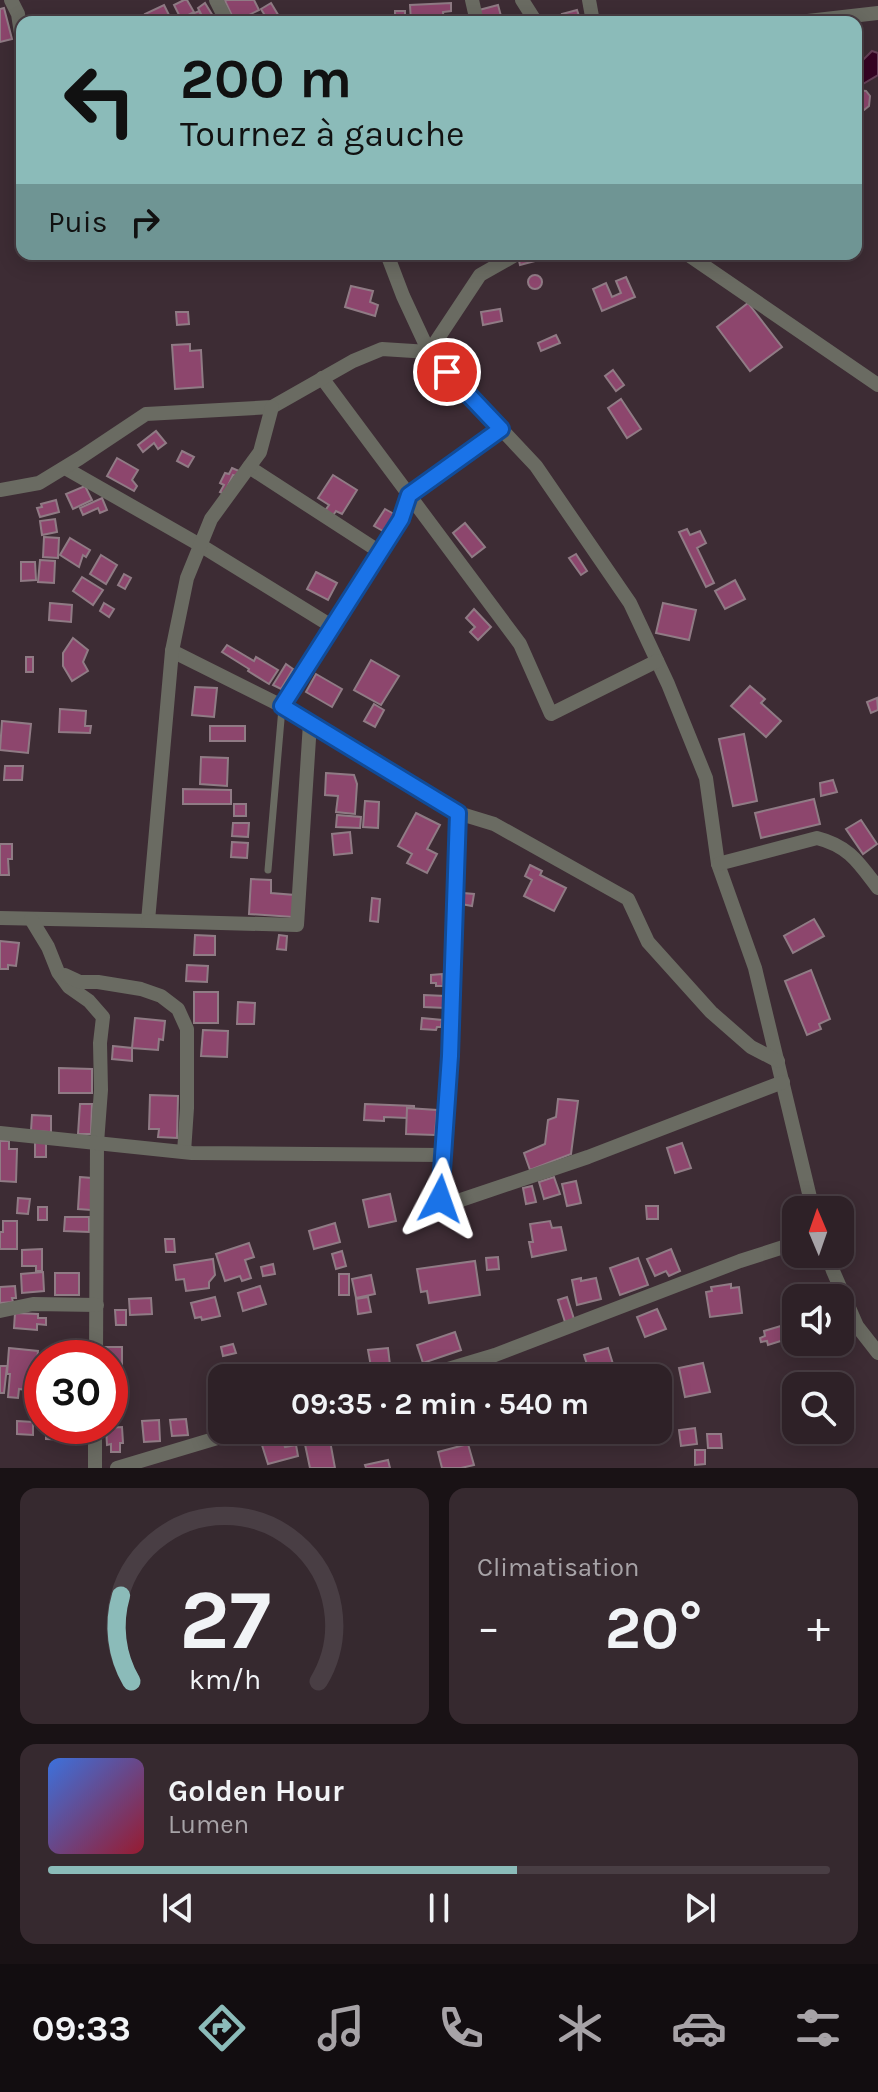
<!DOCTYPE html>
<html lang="fr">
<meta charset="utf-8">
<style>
:root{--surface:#2e2127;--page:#36292f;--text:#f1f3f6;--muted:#a7a3a7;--line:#493e44;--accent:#8bbbb9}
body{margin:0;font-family:Karla,sans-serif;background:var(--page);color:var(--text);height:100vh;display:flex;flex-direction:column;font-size:30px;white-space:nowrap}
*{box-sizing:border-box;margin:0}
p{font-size:26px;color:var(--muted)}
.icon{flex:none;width:44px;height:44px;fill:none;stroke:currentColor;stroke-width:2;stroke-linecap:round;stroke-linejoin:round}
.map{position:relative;height:1468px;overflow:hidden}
.drawer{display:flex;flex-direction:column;gap:20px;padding:20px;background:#191215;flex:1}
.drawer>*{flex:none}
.top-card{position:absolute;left:16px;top:16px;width:846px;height:244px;border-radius:16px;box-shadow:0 4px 20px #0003,0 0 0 2px var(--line);background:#8bbbb9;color:#111;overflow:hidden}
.needle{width:52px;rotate:358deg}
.buttons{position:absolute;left:782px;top:1196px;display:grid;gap:16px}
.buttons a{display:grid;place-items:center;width:72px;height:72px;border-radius:16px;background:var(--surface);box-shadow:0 4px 20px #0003,0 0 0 2px var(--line);font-size:40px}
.speed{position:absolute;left:24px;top:1340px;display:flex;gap:16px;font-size:40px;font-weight:700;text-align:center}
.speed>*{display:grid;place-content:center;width:104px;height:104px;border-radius:50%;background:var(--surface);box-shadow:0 4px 20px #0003,0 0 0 2px var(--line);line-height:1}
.speed .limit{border:12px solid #d22;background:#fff;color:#111}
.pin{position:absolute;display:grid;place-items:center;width:68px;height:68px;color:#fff;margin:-34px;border:4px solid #fff;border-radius:50%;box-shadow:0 2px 8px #0007}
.me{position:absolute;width:88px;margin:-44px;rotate:4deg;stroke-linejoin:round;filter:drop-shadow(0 0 6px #0008)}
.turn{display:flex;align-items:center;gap:28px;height:168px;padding:0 32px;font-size:36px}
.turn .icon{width:104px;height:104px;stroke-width:2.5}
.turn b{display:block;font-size:56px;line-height:68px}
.then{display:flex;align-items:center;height:76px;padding:0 32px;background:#0003;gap:16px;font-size:30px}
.big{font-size:60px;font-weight:700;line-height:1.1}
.drawer .card{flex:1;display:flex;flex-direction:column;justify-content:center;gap:12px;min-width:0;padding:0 28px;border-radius:16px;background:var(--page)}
.drawer .dial{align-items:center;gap:0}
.dial svg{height:208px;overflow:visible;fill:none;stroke:var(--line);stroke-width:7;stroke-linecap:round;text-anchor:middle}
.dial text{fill:var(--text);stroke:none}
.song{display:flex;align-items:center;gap:24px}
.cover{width:96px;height:96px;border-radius:12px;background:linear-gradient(135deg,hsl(220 70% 55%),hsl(350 70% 35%))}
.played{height:8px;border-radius:4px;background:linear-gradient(90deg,var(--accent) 60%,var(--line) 60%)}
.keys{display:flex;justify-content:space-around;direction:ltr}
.heat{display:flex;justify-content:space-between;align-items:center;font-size:44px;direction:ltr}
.drawer .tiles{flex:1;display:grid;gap:20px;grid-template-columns:1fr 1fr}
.card:last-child{grid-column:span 2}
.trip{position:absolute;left:208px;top:1364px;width:464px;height:80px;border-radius:16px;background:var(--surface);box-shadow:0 4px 20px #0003,0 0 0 2px var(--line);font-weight:700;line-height:80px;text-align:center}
.dock{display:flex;height:128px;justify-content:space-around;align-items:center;background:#120d10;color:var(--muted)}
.dock .icon{width:56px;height:56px}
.dock .selected{color:var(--accent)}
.dock b{font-size:36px;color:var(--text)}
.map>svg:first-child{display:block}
.water{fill:#360423;stroke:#674158;stroke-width:2}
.building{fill:#8d466d;stroke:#907b85;stroke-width:2}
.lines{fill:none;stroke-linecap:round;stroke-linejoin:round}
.service{stroke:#6a6b62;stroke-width:7}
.minor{stroke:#6a6b62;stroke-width:14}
.route-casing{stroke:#114b97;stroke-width:20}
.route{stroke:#1a73e8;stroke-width:14}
</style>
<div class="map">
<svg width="878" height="1468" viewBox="0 0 878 1468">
<rect width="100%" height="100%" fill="#3d2c34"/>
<!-- water -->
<path class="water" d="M872,51l6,2v22l-22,13v-25l6,-2z"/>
<!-- building -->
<g class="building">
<path d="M184,0h3l7,12 -13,7 -7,-14z"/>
<path d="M227,0h27l5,10 -24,12 -10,-21z"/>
<path d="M205,3l8,13 -9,4 -6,-12z"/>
<path d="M271,3l9,15 -6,4h-5l-8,-13z"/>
<path d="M451,3v8l-8,1 1,10h-33l-1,-17z"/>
<path d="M164,5l7,14 -6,3h-17l-3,-8z"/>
<path d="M498,5l3,11 -19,5 -3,-11z"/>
<path d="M4,8l8,31 -12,3v-33z"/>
<path d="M577,10l4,12h-17l-2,-8z"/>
<path d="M199,11l5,9 1,2h-11l-4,-7z"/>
<rect x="395" y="11" width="10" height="11"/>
<path d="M856,90l10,1 4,5 -1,10 -5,4h-8z"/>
<path d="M523,254h26l1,3 -30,8 -1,-4z"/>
<circle cx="535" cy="282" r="7"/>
<path d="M626,277l9,20 -33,14 -9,-22 13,-6 6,14 9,-4 -5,-12z"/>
<path d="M351,286l22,5 -3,11 8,3 -3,11 -30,-9z"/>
<path d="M748,303l34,44 -32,24 -33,-44z"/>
<path d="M500,309l2,12 -19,4 -2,-13z"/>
<path d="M176,312h12l1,12 -12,1z"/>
<path d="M556,335l4,8 -19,8 -3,-8z"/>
<path d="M190,344v7l11,-1 2,37 -28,2 -3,-44z"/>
<path d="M613,370l11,15 -8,6 -11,-15z"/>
<path d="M621,399l20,30 -14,9 -19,-30z"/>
<path d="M156,431l10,12 -8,6 -4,-6 -11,9 -5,-7z"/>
<path d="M182,451l12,6 -6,10 -11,-6z"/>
<path d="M117,458l21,12 -6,10 5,6 -3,5 -27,-15z"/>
<path d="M232,468l7,3 -3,5 -3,-1 -9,19 -4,-2 4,-7 -4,-2 5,-10 4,1z"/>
<path d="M333,475l24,15 -15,24 -6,-3 -4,6 -8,-5 5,-7 -11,-7z"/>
<path d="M85,486l7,14 -19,9 -7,-15z"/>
<path d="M102,498l5,12 -7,3 -2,-5 -15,7 -3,-7z"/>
<path d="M56,500l3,12 -19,5 -3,-9 5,-1 -1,-3z"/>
<path d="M385,509l9,5 -11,17 -9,-5z"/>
<path d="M55,519l2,13 -15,3 -2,-14z"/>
<path d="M465,523l20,24 -13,10 -19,-24z"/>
<path d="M687,529l3,6 10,-4 6,12 -9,5 17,35 -8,4 -27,-55z"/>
<path d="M44,537l15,1 -1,20 -15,-1z"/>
<path d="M70,538l20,12 -4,7 -3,-2 -4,12 -19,-12z"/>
<path d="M576,554l11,17 -6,4 -12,-17z"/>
<path d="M101,555l16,10 -11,19 -16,-10z"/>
<path d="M40,560l15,1 -1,22 -16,-1z"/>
<path d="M21,562h14l1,18 -15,1z"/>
<path d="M316,572l21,11 -9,17 -21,-11z"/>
<path d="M124,574l7,4 -6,11 -7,-4z"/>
<path d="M82,577l21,13 -10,15 -20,-14z"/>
<path d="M735,580l10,19 -20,10 -10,-18z"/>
<path d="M50,603l22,2 -1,17 -22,-2z"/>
<path d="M104,603l10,6 -5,8 -9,-6z"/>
<path d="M663,603l33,7 -7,30 -33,-7z"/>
<path d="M474,609l17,18 -13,13 -8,-8 5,-5 -9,-9z"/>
<path d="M73,638l15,12 -5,12 5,9 -16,10 -9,-15v-13z"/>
<path d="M227,645l27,16 2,-4 22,13 -9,14 -21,-13 1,-2 -27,-17z"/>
<rect x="26" y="657" width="7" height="15"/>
<path d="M371,660l28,16 -18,29 -27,-15z"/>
<path d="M286,664l7,5 -12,20 -8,-4z"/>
<path d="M316,674l26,15 -10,18 -26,-15z"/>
<path d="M750,686l15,13 -4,4 20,18 -15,16 -35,-31z"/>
<path d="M195,687l22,1 -3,29 -22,-2z"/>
<path d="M877,698l1,12 -7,3 -4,-11z"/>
<path d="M374,704l10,6 -9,17 -11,-6z"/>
<path d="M60,709l26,2 -1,15h6l-1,7 -31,-1z"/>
<path d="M2,721l29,3 -3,29 -28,-3z"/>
<rect x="210" y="726" width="35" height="15"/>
<path d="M744,734l13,67 -24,5 -14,-67z"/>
<path d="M201,757l27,1 -1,28 -27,-2z"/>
<path d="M5,766h18l-1,14h-18z"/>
<path d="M326,773l28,2 3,9 -2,30 -19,-2 2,-16 -13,-1z"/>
<path d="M833,780l4,12 -16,4 -1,-13z"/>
<path d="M183,789l48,1v14h-48z"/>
<path d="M814,799l6,25 -59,14 -6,-25z"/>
<path d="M365,801l14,1 -1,26 -15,-1z"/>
<rect x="234" y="804" width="12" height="12"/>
<path d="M416,813l24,12 -13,24 10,5 -10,19 -20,-10 5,-9 -14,-8z"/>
<path d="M337,815l24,2 -1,11 -24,-1z"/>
<path d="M861,820l16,24 -14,10 -17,-25z"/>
<path d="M233,823h16l-1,14 -16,-1z"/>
<path d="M350,832l2,21 -18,2 -2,-21z"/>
<path d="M232,842l16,1 -1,15 -16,-1z"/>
<path d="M0,844h12v15h-4l1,16h-9z"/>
<path d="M530,865l12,6 -2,4 26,13 -12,23 -30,-15 8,-16 -7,-4z"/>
<path d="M251,879l20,1v13l24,2 -2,22 -44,-3z"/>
<path d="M463,893l11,1 -2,12 -11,-2z"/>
<path d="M372,898l8,1 -2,23 -8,-1z"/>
<path d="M814,919l10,17 -31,17 -9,-17z"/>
<path d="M195,935l20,1v19h-21z"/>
<path d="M279,935l8,1 -1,14 -9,-1z"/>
<path d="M0,941l19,2 -3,23 -8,-1v4h-8z"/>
<path d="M187,965l21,1 -1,16 -21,-1z"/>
<path d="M811,970l19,49 -11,5 2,5 -14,6 -22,-54z"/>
<path d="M442,974l1,12h-7v-3h-5v-8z"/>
<rect x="194" y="992" width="24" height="31"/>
<path d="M424,995l21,1v12l-21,-1z"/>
<path d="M238,1002l17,1 -1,21h-17z"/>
<path d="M135,1018l30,3 -2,19 -4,-1 -1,11 -26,-2z"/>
<path d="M422,1018l20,2 -1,7h-4l-1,3 -15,-1z"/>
<path d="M203,1030l25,1 -1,26 -26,-1z"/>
<path d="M113,1046l19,2v13l-20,-2z"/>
<path d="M59,1068l33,1v24h-33z"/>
<path d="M150,1095l28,1 -1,42 -19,-1 1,-8h-10z"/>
<path d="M558,1099l20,2 -7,53 -41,16 -6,-17 21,-9 3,-24 8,-3z"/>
<path d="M80,1104h12l-1,30h-13z"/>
<path d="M365,1104l49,2v3l-7,-1v10l-23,-1v4l-20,-1z"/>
<path d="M407,1108l30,2 -2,25 -29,-1z"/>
<path d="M32,1115l19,1v16l-20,-1z"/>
<path d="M0,1141h9v8h8l-1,33 -16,-1z"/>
<path d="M35,1141l11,1v15h-11z"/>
<path d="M682,1143l9,25 -16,5 -8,-25z"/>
<path d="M80,1177l12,1 -1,32 -13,-1z"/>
<path d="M554,1177l6,17 -16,5 -5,-17z"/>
<path d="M576,1181l5,22 -14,3 -5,-22z"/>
<path d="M532,1186l4,16 -10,2 -3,-16z"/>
<path d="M390,1194l6,27 -27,6 -6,-27z"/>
<path d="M18,1198l12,1 -2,15 -11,-1z"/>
<path d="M646,1206h12v13h-11z"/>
<rect x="38" y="1207" width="9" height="13"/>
<path d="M65,1217h24v15l-25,-1z"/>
<path d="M3,1221h14v28h-17v-17h3z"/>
<path d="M550,1221l2,7 9,-1 5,23 -34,7 -3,-15h4l-3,-18z"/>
<path d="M335,1223l5,19 -26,7 -5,-18z"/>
<path d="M165,1239h9l1,13h-9z"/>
<path d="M249,1243l5,14 -9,3 6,18 -9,3 -2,-5 -15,5 -9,-27z"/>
<path d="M42,1249v22h-6v-5h-14v-16z"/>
<path d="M671,1249l9,22 -11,5 -3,-5 -11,5 -8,-17z"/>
<path d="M342,1251l4,15 -10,3 -4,-15z"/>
<path d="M498,1257l1,12 -12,1 -1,-12z"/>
<path d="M638,1258l10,27 -28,10 -10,-27z"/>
<path d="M213,1259l2,16 -6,7v6l-23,3 -2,-12 -8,1 -2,-15z"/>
<path d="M475,1261l5,34 -51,8 -2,-12 -6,1 -4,-23z"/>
<path d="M273,1264l2,10 -12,2 -2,-9z"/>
<path d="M43,1272l1,19 -22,2 -1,-19z"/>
<rect x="55" y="1273" width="24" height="22"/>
<rect x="339" y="1274" width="10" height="21"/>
<path d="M371,1275l4,19 -19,4 -4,-19z"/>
<path d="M581,1278v3l15,-3 5,21 -24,6 -5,-25z"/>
<path d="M731,1284v4l8,-1 3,26 -32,4 -4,-25 6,-1 -1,-4z"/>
<path d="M15,1286l1,12h-4l1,4 -13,1v-16z"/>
<path d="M260,1286l6,18 -23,7 -5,-18z"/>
<path d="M215,1297l5,19 -18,4 -1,-3 -6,1 -4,-15z"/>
<path d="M368,1297l3,15 -13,2 -2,-15z"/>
<path d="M567,1297l7,22 -9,3 -7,-22z"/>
<path d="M151,1298l1,16 -22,1 -1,-16z"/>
<path d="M657,1309l9,20 -21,8 -8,-20z"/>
<path d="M115,1310h11v15h-10z"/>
<path d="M15,1313l23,1v4h8v7l-9,-1v6l-23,-2z"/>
<path d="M784,1325l3,14 -19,6 -1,-4 -6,1 -1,-4 5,-2 -1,-5z"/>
<path d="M455,1332l6,18 -38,13 -6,-18z"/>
<path d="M233,1344l3,9 -13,3 -2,-9z"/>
<path d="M103,1347h19v20h-12v-9h-7z"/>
<path d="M9,1348l29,3 -2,21h-6v3l-3,-1 -1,16 -7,-1 -1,9 -10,-1 2,-23h-3z"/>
<path d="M388,1348l2,17 -19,2 -3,-17z"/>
<path d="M608,1348l5,16 -24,7 -5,-16z"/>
<path d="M87,1351v7h-30v-6z"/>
<path d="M703,1363l7,29 -25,5 -6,-29z"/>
<path d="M0,1366h7l-3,27h-4z"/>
<path d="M329,1369l2,9h-13l-2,-6z"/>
<rect x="110" y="1374" width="12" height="13"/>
<path d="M186,1419l2,16 -16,1 -2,-16z"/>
<path d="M159,1420l1,21 -16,1 -2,-21z"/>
<path d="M17,1421l16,1v13l-16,-1z"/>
<path d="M46,1426h27l-1,14 -26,-1z"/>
<path d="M122,1427l1,16h-3v9h-9v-8l-4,1 -1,-17z"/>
<path d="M695,1428l2,16 -16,2 -2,-16z"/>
<path d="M292,1430h36l7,38h-25l-7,-33 -10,2z"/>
<path d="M707,1434h14l1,14h-14z"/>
<path d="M281,1436l4,11 11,-2 2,11 -30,8 -7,-22z"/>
<path d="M468,1444l6,21 -13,3h-19l-4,-16z"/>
<path d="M695,1450h10v14l-10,1z"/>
<path d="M388,1460l2,8h-24l-1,-3z"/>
</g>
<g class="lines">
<!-- service -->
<path class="service" d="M268,870l14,-162"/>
<!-- minor -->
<g class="minor">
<path d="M11,0l7,14 4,26"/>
<path d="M216,0l11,22"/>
<path d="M472,0l5,22"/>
<path d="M522,0l14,22"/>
<path d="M589,0l4,22"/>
<path d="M799,22l79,-9"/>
<path d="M21,74l1,-34"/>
<path d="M387,254l16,42 26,56 107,114 94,137 38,81 38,94 12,86 37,104 58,242"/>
<path d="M687,254l191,131"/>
<path d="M322,378l198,266 31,70 106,-53"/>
<path d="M501,429l-92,66 -8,24 -119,187 176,107 -8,243 -10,143 6,6 142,-48 195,-75"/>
<path d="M249,467l131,85"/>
<path d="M65,468l135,77 133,82"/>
<path d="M0,490l39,-7 41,-25 66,-44 126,-7 81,-46 29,-12 47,3 51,-77 37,-21"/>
<path d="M172,651l110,55"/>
<path d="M458,813l36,11 134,75 20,43 63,70 40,35 27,14"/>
<path d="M718,864l99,-26c32,8 42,25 61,50"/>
<path d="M0,918l148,3 24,-270 15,-73 24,-59 49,-67 12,-45"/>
<path d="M31,919l17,28 10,25 11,15 20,14 14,16 -3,26 1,47 -4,53 -1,215"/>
<path d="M148,921l149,4 13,-202"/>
<path d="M65,975l15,7h18l43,7 20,7 17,13 9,20v79l-3,44"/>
<path d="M0,1133l192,20 251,2"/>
<path d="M827,1254l6,17 24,55 21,27"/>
<path d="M0,1311l33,-7 64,1"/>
<path d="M418,1378l77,-23 245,-94 56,-18"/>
<path d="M95,1468v-42"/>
<path d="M117,1468l127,-38"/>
</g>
</g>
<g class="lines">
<defs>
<path id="route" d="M440,1199l10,-143 8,-243 -176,-107 119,-187 8,-24 92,-66 -54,-57"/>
</defs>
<!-- route casing -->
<use href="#route" class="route-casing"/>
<!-- route -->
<use href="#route" class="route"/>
</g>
</svg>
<div class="buttons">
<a><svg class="needle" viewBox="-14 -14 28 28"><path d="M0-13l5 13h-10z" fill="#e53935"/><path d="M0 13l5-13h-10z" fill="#a7a3a7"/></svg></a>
<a><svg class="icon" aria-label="sound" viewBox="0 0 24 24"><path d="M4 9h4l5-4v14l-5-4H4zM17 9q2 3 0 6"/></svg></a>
<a><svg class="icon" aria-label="search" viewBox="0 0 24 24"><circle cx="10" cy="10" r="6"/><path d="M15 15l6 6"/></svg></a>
</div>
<div class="speed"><div class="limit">30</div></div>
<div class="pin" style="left:447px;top:372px;background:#d93025"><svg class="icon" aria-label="arrive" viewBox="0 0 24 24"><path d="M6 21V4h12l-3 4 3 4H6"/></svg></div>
<svg class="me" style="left:440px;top:1199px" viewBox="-20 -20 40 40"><path d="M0-17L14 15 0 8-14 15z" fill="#1a73e8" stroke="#fff" stroke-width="4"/></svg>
<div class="trip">09:35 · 2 min · 540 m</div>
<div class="top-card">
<div class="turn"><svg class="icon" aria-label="left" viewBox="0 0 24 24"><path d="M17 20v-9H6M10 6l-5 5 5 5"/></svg><div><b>200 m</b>Tournez à gauche</div></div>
<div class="then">Puis<svg class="icon" aria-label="right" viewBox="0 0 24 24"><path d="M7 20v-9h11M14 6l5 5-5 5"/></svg></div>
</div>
</div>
<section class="drawer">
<div class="tiles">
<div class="card dial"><svg viewBox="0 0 100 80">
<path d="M14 69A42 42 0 1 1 86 69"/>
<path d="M14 69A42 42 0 0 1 10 36" stroke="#8bbbb9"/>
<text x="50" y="56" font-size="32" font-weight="700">27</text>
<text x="50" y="72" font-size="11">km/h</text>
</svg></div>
<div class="card"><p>Climatisation</p>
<div class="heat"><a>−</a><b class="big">20°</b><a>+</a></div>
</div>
<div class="card">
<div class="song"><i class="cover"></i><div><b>Golden Hour</b><p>Lumen</p></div></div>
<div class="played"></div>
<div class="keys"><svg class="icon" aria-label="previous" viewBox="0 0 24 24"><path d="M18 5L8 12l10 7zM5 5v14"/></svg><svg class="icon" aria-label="pause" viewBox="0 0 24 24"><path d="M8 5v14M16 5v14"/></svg><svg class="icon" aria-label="next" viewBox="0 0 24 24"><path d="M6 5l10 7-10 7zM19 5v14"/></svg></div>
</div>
</div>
</section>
<nav class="dock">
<b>09:33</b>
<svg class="icon selected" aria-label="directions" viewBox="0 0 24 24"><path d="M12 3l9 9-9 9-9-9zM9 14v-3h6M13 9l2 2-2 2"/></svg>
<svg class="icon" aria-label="music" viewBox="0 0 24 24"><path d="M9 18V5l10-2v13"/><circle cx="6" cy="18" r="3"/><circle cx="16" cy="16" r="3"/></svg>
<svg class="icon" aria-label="phone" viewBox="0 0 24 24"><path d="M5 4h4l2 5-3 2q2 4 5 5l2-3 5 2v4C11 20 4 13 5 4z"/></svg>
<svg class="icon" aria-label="climate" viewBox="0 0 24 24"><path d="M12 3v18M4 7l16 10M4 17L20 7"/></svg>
<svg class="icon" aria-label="car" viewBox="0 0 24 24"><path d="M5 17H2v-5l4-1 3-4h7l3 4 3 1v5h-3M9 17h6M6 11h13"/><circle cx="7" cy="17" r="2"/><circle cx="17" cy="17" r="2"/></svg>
<svg class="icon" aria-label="filters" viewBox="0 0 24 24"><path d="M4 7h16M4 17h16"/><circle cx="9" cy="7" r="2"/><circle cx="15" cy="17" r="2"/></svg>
</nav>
